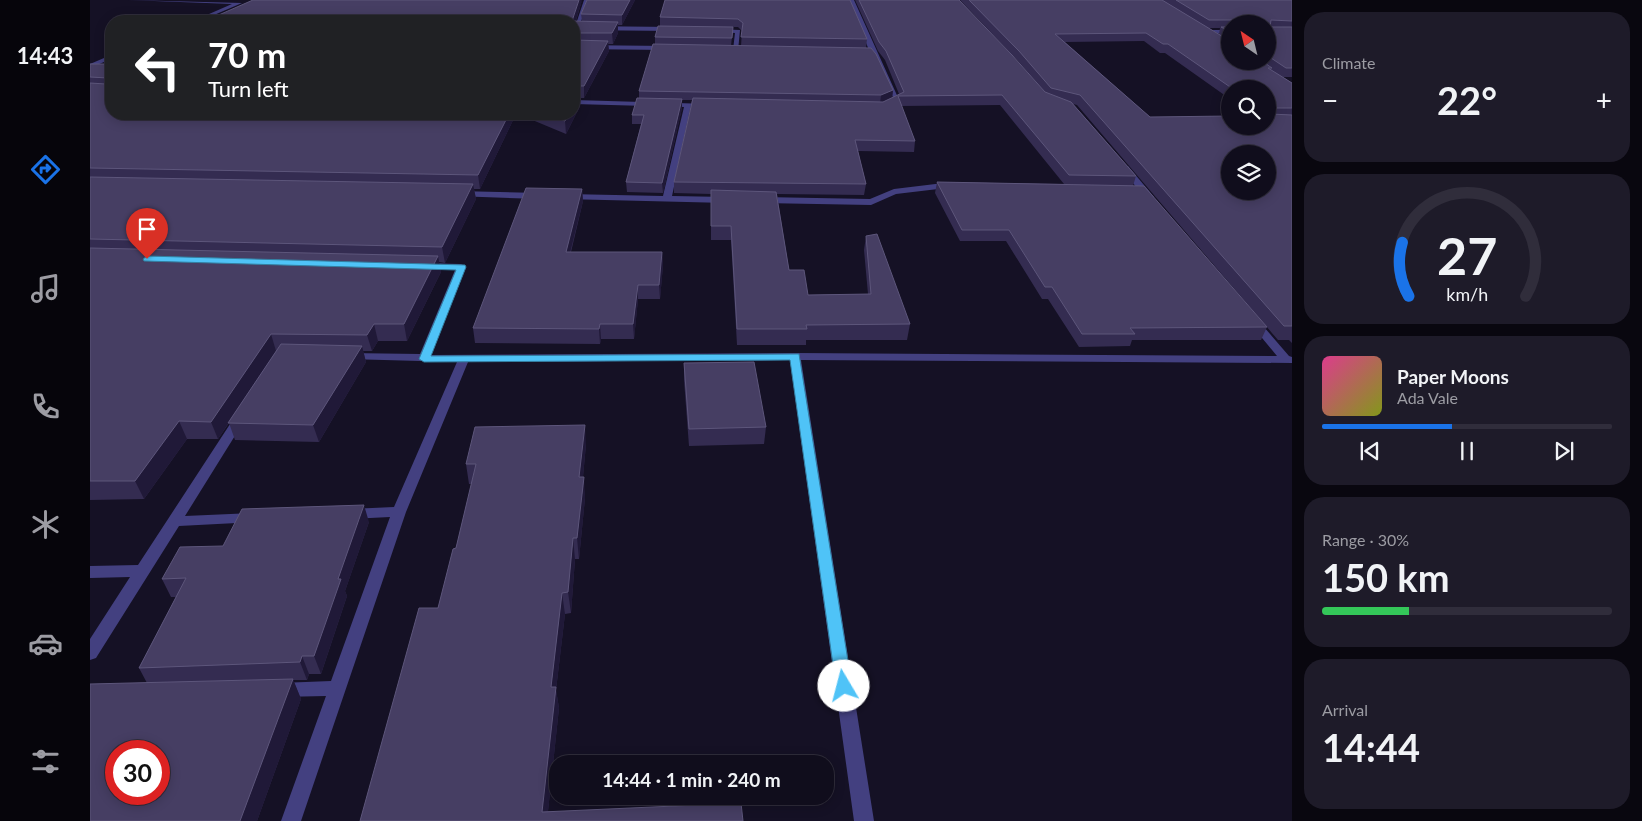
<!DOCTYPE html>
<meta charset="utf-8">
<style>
:root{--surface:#100d1c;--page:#1e1b29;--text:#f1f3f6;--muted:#9c9ca3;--line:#302d3b;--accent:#1a73e8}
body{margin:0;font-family:Lato,sans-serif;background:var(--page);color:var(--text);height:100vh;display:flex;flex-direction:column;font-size:19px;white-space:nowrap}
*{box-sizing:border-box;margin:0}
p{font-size:16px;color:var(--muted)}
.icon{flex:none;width:28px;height:28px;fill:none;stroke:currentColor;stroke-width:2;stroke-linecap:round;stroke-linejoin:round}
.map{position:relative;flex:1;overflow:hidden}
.sheet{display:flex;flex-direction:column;gap:12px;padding:12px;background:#09070f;width:350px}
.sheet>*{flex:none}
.top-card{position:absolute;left:15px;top:15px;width:475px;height:105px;border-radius:20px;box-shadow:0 2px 12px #0003,0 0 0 1px var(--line);background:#202124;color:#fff;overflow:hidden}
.needle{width:32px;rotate:325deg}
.tools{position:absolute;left:1131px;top:15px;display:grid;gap:10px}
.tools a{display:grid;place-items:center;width:55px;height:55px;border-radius:50%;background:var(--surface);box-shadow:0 2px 12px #0003,0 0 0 1px var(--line);font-size:25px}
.speed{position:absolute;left:15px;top:740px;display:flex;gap:10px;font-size:25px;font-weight:700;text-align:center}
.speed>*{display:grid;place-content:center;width:65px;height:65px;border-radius:50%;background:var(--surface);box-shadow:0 2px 12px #0003,0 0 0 1px var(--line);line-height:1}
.speed .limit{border:8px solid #d22;background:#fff;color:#111}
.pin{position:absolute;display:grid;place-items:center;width:42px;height:42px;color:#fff;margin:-51px -21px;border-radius:50% 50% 50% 0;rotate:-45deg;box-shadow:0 0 5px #0007}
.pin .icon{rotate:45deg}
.me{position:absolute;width:55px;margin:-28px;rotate:352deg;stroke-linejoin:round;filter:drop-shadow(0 0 4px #0008)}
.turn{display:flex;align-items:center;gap:18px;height:105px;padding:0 20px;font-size:22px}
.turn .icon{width:65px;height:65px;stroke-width:2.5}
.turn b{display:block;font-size:35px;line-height:42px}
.big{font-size:38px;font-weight:700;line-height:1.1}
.sheet .widget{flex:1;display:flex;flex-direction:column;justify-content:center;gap:8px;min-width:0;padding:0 18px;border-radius:20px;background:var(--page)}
.sheet .dial{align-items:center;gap:0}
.dial svg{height:130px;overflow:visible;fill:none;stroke:var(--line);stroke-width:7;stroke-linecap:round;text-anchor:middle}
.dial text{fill:var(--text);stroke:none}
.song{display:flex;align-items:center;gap:15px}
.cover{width:60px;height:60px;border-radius:8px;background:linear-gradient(135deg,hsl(330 70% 55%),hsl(70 70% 35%))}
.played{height:5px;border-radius:2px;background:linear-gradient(90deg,var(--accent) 45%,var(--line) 45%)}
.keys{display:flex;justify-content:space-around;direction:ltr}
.heat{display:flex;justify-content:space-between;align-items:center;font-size:28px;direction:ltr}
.charge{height:8px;border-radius:4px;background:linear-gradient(90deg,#34c759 30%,var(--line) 0)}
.trip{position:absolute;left:459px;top:755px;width:285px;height:50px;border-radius:20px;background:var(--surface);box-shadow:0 2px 12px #0003,0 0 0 1px var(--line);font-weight:700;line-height:50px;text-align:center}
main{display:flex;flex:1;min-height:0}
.dock{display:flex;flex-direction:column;width:90px;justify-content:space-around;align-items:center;background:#06050b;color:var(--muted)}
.dock .icon{width:35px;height:35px}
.dock .current{color:var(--accent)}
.dock b{font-size:22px;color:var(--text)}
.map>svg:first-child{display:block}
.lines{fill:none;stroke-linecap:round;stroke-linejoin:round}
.street{fill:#434080;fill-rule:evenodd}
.wall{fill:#342c51;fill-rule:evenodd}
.shaded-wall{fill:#201938}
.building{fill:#463e63;stroke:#5d567b;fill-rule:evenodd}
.route{fill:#4fc3f7;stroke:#337fa1}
</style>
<main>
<nav class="dock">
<b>14:43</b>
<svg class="icon current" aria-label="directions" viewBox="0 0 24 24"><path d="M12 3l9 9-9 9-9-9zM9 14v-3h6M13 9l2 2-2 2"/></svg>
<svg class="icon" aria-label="music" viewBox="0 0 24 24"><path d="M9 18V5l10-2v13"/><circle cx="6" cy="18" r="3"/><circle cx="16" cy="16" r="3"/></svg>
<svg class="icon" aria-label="phone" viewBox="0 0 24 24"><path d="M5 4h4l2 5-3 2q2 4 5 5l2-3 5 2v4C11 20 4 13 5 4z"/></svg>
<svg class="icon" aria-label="climate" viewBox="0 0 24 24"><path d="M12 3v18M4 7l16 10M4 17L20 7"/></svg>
<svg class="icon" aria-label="car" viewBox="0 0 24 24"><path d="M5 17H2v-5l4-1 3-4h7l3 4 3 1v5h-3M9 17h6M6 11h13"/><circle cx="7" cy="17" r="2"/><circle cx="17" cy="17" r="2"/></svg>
<svg class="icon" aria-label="filters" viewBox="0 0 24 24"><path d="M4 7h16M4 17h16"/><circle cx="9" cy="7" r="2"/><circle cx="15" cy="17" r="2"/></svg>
</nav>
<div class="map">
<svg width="1202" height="821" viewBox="0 0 1202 821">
<rect width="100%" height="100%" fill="#151125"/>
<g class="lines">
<!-- street -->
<g class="street">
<path d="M38,0l114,3 -42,18h-7l39,-17z"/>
<path d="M494,0h6l-11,26 95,1 3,2 -3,2 -100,-1z"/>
<path d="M758,0h6l46,102 -10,4 -4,-2 8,-4 -17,-39 -6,-7 -8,-3 6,-1z"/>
<path d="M625,29l25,1 -2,21 -5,-1 2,-17 -18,-1z"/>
<path d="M1116,30h24v4l-26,-1z"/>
<path d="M484,45l95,1 3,2 -3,2 -95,-1z"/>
<path d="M21,55v4l-21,9v-4z"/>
<path d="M484,100l136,4 2,1 -4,2h-17l-19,89 55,1 4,3 -4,3 -163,-4v-4l3,-1 96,2 21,-89 -110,-3z"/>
<path d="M1032,166h6l26,31v4h-6l-26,-31z"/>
<path d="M862,182l3,1v4l-59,7 -25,11 -109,-2 -4,-3 4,-3 108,2 24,-10z"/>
<path d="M367,191l83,2 4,3 -4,3 -86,-3v-4z"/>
<path d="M332,263l39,1 5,3 -35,88 364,-2 482,3 -29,-35 5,-3 4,1 32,37 3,1v6l-491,-3 73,461h-20l-64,-461 -322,2 -62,150 -105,309h-20l45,-125 -46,1 -6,-2 -3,-5 3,-5 6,-2 51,-2 59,-164 -40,2 -5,-1 -2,-4 2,-4 5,-1 44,-2 63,-145 -110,-3 -6,-3 6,-3 73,1 35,-84 -37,-2v-4z"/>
<path d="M150,414l6,4 -61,98 68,-3 5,1 2,4 -2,4 -79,4 -83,132 -6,2v-21l40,-62 -40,1v-12l48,-1 96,-147z"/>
</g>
</g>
<!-- wall -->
<g class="wall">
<path d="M492,0l-6,21h6l-1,-7 6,-14h48l-13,25h-4v8l-5,11h-5l1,7 -25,47h-4v8l-14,28 -48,-20h56v-93z"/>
<path d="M575,0l202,39 -1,9 27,42 -1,8 7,-4 -14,-34 -7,-9 -23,-51h104l86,92 -28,-32 -57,-60h332v77h-9l9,6v260l-3,-3h-11l-201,-235 -4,-1 63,72 -3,10 134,141 -6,13h-129l-2,6 -51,1 -31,-48h-6l-36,-58h-46l-25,-48 2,-11 127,2 -64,-79 -99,1 14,35 -1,11 -56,-1 8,33 -2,11 -87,-1 12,76 19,25 60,-1 -4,-44 2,-14 44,88 -3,16h-101v5h-69l-6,-105h-20v-46l-37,-1v-11l18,-82h-10v8l-19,85 -36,-1 -1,-10 15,-58h-9v-9l7,-17v-7l16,-47v-7l5,-11v-9zM1140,24h38v37h-38zM643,27h5l4,4 -1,15h-10zM1119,28h11l-1,6zM1054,41l16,12h5l65,46v-10h38v37l-118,-9 -85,-75z"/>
<path d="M21,62v52h405l-36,75h-6l2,10 -31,64 -6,-1 2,10 -34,69h-29l-6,10h-9l3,11 -47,80 -84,-2 -6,-17 -11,16h-31l-43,60 -54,1v-436h15z"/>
<path d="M492,189l1,12 -12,51h91l1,13 -3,34h-22l-4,40h-33l-1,5 -125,-1 -2,-15z"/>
<path d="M594,363l82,64 -2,17 -75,2 -5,-66z"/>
<path d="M496,444l-3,33 2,21 -6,61h-4l-4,54 -6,1 -9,76 3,18 -11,103 -188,10 78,-213 18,-60 16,-64h-3l-3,-20z"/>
<path d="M279,522l-24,69 2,5 -26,78h-12l-2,6h-14l8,19 -44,122h-167l57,-138 -8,-15 37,-71h-5l-9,-18 61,-33z"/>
</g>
<!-- shaded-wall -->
<g class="shaded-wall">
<path d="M489,0h3l-8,27 -2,-6z"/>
<path d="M540,0h5l-13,25v-10z"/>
<path d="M528,22v11l-5,11 -1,-11z"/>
<path d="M518,41l1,10 -25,47v-12z"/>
<path d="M803,90l-1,9 -12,5 1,-9z"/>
<path d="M490,94v12l-14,28 -1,-13 4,-7h5v-10z"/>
<path d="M592,99v9l-19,85 -1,-10z"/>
<path d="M419,114h7l-36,75 -2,-14z"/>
<path d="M383,184l3,15 -31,64 -3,-16z"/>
<path d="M492,189l1,12 -16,64 -1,-13z"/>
<path d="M572,252l1,13 -3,34 -1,-14z"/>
<path d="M348,256l3,16 -34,69 -3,-17z"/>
<path d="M548,285v14l-4,40 -1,-15z"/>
<path d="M284,324l4,17 -6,10 -5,-16z"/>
<path d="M510,324l1,15 -1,5 -1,-15z"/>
<path d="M181,334l5,17 -58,88 -7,-17z"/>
<path d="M272,346l4,16 -47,80 -6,-17z"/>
<path d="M89,421l8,18 -43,60 -9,-18z"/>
<path d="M495,425l1,19 -5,54 -2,-21z"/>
<path d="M494,477l1,21 -6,61 -2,-21z"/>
<path d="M274,505l5,17 -24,69 2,5 -26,78 -7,-18 24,-77z"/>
<path d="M483,538l2,21 -4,54 -3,-21z"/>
<path d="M472,593l3,21 -9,76 3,18 -12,113 -5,-9 9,-125z"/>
<path d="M212,656l7,18 -2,6 -7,-18z"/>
<path d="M203,679l8,20 -44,122h-17z"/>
</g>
<!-- building -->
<g class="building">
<path d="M163,0h326l-7,21 46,1 -6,11h-38v-12h-369z"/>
<path d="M497,0h43l-8,15 -41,-1z"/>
<path d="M575,0h185l17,39 -126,-2 2,-14 -5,-4 -78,-2z"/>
<path d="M769,0h100l53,55 33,37 26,10 65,74 -67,-1 -67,-80 -104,1 17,45 -60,-1 11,44 -192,-2 19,-84 190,4 21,-10 -18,-41 -7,-9z"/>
<path d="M879,0h193l68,41v20h32l10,7h-4l24,15v25h-20l-2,6 22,1v211h-8l-204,-231 -29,-7 -32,-37zM1056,33l17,11h5l65,45h35v37h-38v-10l-80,1 -95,-83zM1140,154h38v37h-38z"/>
<path d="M1086,0h116v21l-21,-1 -1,7h22v41h-6l-18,-12v-32h-34v-4h-25z"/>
<path d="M568,26l75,1 -1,11 -77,-1z"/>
<path d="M1131,27h9v5z"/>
<path d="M484,40l34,1 -24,45h-10z"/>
<path d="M563,44l218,4 5,6 17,36 -12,5 -242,-4z"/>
<path d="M21,62v52h398l-31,61 -388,-7v-85l16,1 2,-6 -18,-1v-13h15z"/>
<path d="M484,93l6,1 -6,10z"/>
<path d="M547,98l45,1 -20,84 -36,-1 18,-67h-12z"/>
<path d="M457,114h22l-4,7z"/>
<path d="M0,177l383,7 -31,63 -352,-8z"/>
<path d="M847,182l207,4 123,141 -137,1 5,6h-53l-30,-47h-7l-36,-57h-47z"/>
<path d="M436,188l56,1 -16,63h96l-3,33h-21l-5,39h-33l-1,5 -126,-1z"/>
<path d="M621,190l65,2 13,78h15l4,25 63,-1 -5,-58 11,-2 33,90 -104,1 1,4h-70l-6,-103h-20z"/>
<path d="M0,248l348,8 -34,68h-30l-7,11 -96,-1 -60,88 -32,-1 -44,60h-45z"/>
<path d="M191,344l81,2 -49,79 -85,-2z"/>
<path d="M664,362l12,65 -77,2 -5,-66z"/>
<path d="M495,425l-6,52h5l-7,61h-4l-5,54 -6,1 -11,94h5l-14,125 199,-9 2,18h-383l59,-213h19l15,-59 3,-1 20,-84h-10l9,-37z"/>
<path d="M274,505l-26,74h3l-27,77h-12l-2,6 -161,6 47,-90 -24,1 18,-32 43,-1 19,-37z"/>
<path d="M203,679l-53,142h-150v-137zM26,751h43v43h-43z"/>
</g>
<!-- route -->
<path class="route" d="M57,256l318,9 1,2 -35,89 368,-2 53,332 -3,4 -5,2 -6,-2 -2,-4 -46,-326 -366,2 -5,-3 37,-89 -312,-9 -1,-2z"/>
</svg>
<div class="tools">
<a><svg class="needle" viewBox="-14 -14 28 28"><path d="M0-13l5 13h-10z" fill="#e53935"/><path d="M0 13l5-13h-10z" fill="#9c9ca3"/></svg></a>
<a><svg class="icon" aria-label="search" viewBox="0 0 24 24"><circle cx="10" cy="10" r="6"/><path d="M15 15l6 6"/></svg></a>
<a><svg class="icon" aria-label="layers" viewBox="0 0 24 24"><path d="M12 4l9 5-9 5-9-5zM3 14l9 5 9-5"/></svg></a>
</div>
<div class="speed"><div class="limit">30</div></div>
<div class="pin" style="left:57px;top:259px;background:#d93025"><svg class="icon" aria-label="arrive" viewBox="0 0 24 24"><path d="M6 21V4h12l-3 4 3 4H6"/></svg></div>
<svg class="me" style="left:754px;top:686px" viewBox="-20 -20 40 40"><circle r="19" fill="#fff"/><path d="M0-13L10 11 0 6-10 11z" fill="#4fc3f7"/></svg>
<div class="trip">14:44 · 1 min · 240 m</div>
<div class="top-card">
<div class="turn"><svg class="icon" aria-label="left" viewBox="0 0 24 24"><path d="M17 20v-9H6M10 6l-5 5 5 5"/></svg><div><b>70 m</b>Turn left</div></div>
</div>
</div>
<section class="sheet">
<div class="widget"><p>Climate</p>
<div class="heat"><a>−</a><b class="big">22°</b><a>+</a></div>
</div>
<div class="widget dial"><svg viewBox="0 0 100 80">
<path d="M14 69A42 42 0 1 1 86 69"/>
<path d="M14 69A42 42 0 0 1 10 36" stroke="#1a73e8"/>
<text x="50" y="56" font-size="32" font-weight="700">27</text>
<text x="50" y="72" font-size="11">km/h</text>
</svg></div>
<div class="widget">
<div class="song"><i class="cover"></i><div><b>Paper Moons</b><p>Ada Vale</p></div></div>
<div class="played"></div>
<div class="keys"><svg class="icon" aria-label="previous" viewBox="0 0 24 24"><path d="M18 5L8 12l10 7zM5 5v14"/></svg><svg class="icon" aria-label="pause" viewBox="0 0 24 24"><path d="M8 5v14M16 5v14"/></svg><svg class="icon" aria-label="next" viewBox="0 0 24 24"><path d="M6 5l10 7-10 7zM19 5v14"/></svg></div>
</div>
<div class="widget"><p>Range · 30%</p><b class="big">150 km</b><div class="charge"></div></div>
<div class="widget"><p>Arrival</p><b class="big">14:44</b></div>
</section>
</main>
